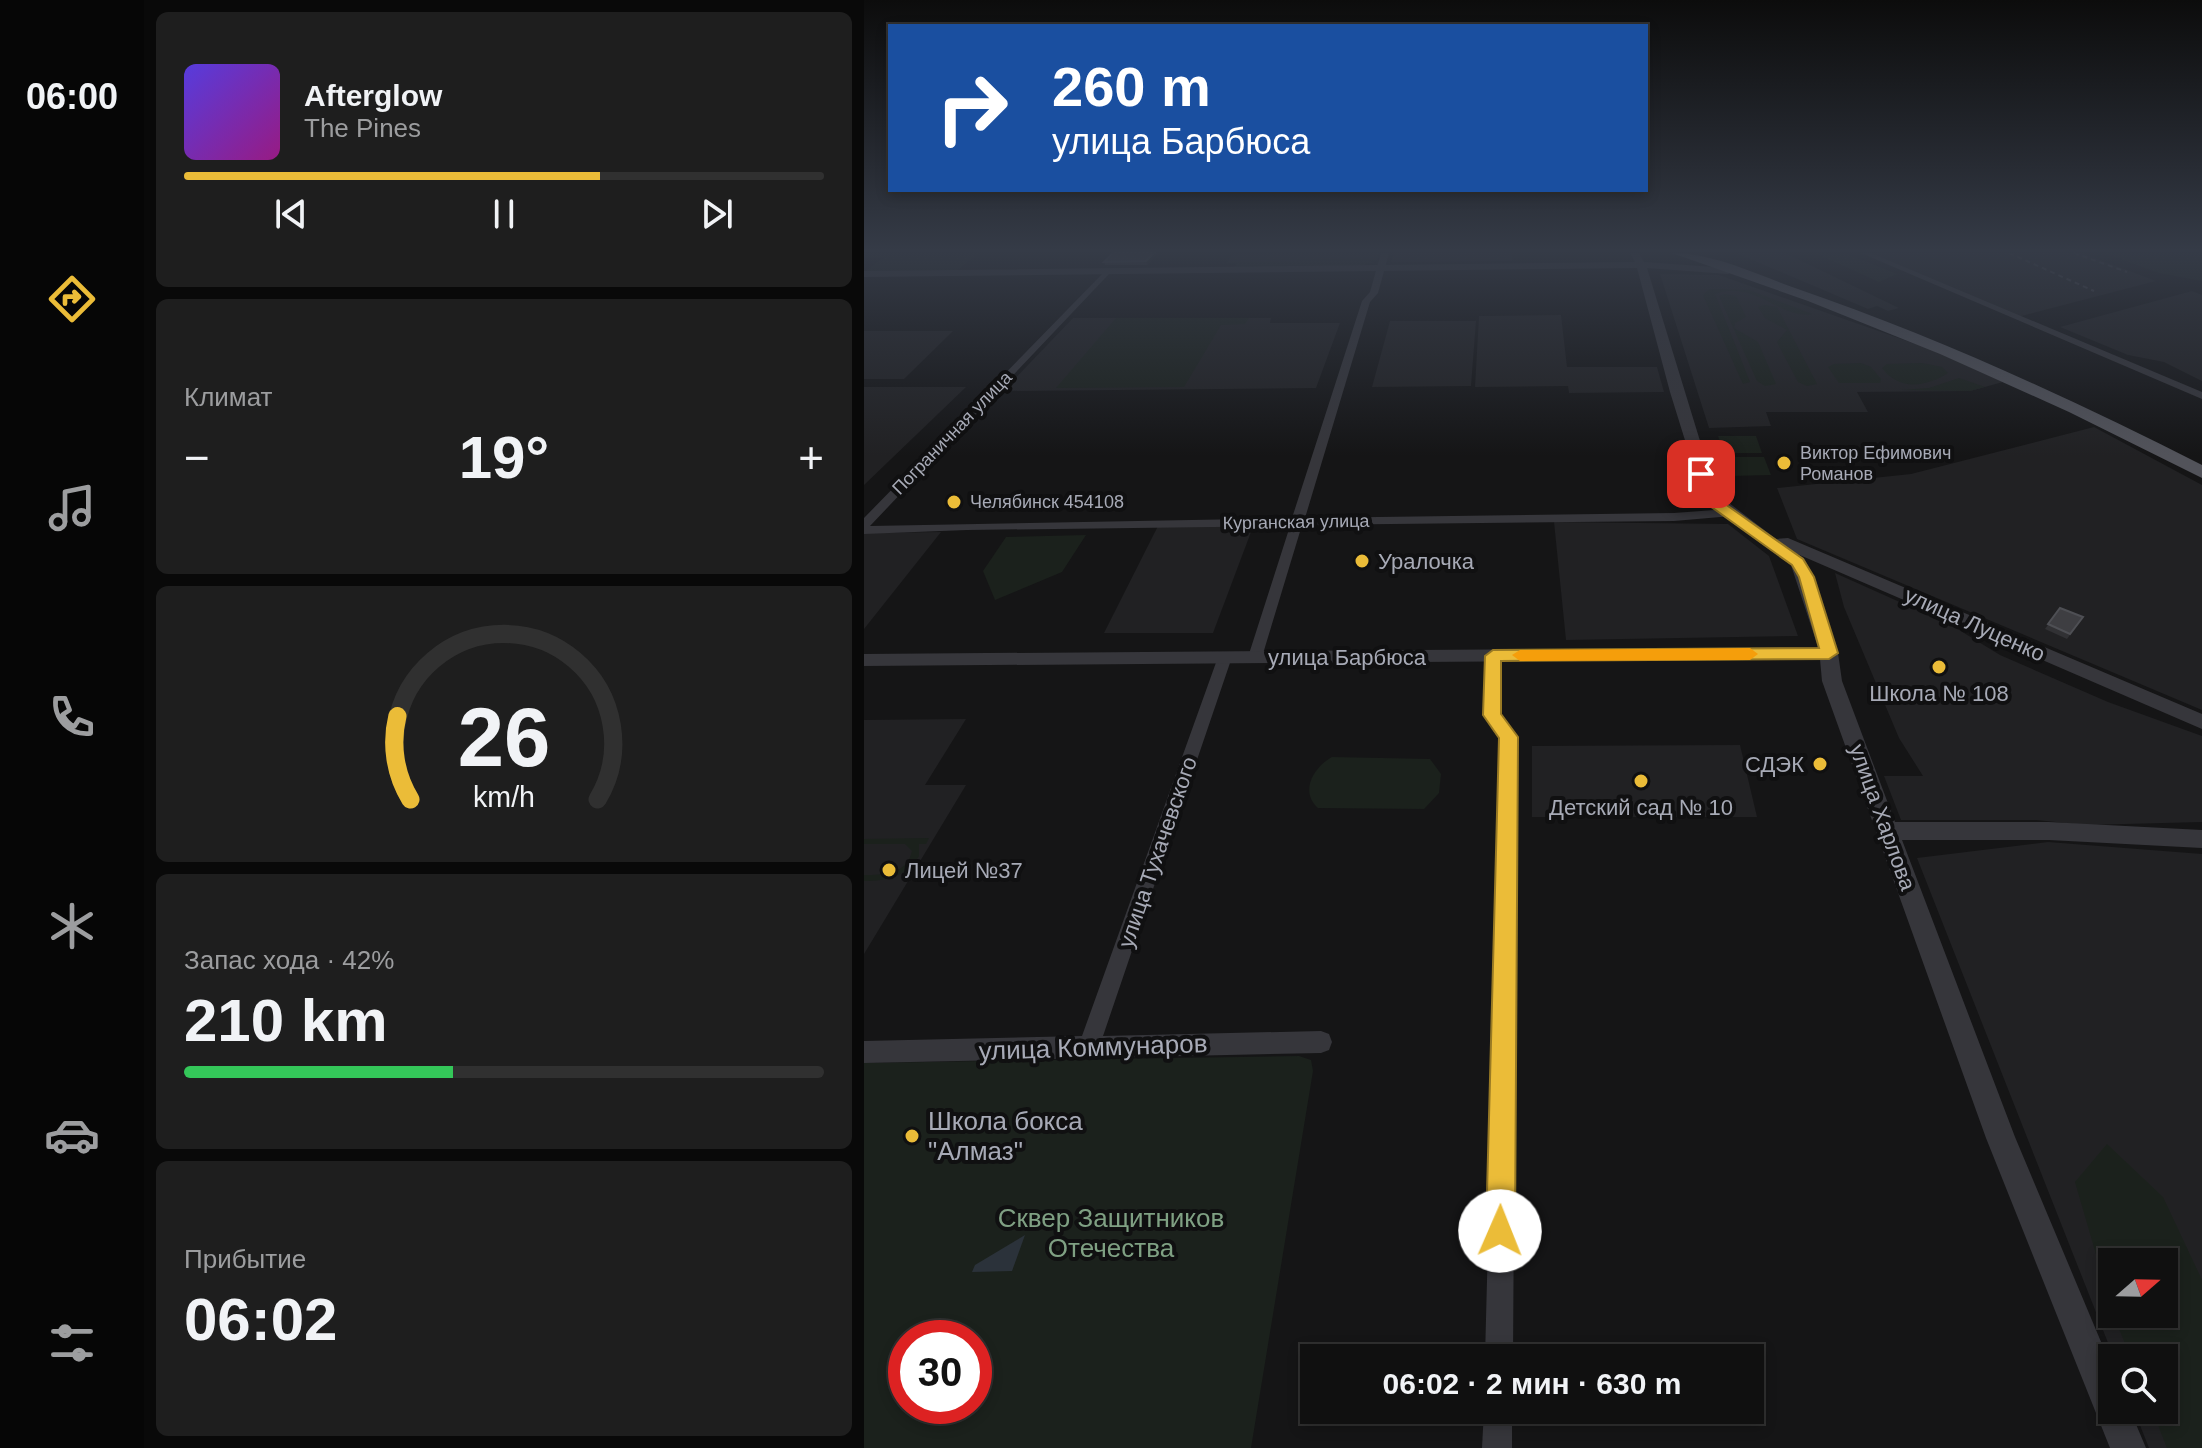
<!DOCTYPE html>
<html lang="ru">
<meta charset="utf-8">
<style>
:root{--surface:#101010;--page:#1e1e1e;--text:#f1f3f6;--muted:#9c9d9f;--line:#303030;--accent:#ebbc38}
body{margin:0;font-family:Arial,sans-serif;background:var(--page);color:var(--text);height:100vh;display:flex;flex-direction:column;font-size:30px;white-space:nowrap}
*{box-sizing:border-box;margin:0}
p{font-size:26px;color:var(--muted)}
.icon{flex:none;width:44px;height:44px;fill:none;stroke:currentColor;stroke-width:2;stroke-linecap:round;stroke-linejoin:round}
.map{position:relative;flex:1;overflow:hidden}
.panel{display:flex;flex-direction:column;gap:12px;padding:12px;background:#090909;width:720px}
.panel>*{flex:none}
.guide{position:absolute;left:24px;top:24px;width:760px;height:168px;border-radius:0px;box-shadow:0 4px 12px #0003,0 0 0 2px var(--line);background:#1a4fa0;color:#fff;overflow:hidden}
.needle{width:52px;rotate:70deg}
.tools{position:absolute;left:1234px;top:1248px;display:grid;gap:16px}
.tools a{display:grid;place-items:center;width:80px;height:80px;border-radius:0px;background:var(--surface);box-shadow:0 4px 12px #0003,0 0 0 2px var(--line);font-size:40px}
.speed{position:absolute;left:24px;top:1320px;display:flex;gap:16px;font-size:40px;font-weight:700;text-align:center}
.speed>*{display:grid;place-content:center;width:104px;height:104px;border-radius:50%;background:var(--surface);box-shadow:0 4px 12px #0003,0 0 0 2px var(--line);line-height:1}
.speed .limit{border:12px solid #d22;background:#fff;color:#111}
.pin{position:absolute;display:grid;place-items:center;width:68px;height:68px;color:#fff;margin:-34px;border-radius:16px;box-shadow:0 4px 12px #0006}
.me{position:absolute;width:88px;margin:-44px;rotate:1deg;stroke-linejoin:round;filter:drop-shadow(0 0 6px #0008)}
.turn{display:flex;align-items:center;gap:28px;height:168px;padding:0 32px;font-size:36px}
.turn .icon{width:104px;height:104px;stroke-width:2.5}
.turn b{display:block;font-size:56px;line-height:68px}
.big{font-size:60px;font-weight:700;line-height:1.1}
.panel .card{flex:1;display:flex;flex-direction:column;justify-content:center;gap:12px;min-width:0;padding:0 28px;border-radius:12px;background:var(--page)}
.panel .dial{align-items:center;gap:0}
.dial svg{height:208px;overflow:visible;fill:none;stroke:var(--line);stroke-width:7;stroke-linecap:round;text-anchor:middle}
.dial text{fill:var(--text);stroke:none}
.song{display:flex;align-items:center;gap:24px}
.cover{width:96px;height:96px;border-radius:12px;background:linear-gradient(135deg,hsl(250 70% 55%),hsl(310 70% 35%))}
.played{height:8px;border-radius:4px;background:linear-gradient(90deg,var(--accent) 65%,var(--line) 65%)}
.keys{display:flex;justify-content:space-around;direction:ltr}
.heat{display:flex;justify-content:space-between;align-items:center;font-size:44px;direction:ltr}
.charge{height:12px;border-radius:6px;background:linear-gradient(90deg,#34c759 42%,var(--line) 0)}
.trip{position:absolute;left:436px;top:1344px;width:464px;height:80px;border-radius:0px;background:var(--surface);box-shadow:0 4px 12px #0003,0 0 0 2px var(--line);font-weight:700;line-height:80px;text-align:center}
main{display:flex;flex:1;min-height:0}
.tab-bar{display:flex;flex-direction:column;width:144px;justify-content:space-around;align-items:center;background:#060606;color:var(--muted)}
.tab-bar .icon{width:56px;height:56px}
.tab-bar .on{color:var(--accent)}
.tab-bar b{font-size:36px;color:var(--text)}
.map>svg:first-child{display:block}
.built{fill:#212123;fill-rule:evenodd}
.green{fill:#1b211c;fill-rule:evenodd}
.water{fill:#2b323a}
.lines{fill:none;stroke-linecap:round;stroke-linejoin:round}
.minor{fill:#36363b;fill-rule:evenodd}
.tertiary{fill:#36363b;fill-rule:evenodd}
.primary{fill:#52535a;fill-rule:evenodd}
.rail{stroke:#494a50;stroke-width:2;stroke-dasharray:5 4;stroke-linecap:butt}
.wall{fill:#313134}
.shaded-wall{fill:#202022}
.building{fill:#3e3e42;stroke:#4e4f54;stroke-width:2}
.route{fill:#ebbc38;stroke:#997a24;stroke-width:2}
.slow{fill:#f59e0b}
.poi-dot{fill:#ebbc38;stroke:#101011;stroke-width:3}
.labels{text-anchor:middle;stroke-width:8;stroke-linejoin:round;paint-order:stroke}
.far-street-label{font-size:18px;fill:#a7aab6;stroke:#101011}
.far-poi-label{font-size:18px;fill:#a7aab6;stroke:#101011;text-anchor:start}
.poi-label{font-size:22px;fill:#a7aab6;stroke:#101011;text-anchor:start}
.street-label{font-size:22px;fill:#a7aab6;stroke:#101011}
.near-street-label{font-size:26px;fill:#a7aab6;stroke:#101011}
.near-poi-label{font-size:26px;fill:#a7aab6;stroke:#101011;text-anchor:start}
.near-park-label{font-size:26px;fill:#7fa083;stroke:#101011}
</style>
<main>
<nav class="tab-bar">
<b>06:00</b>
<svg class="icon on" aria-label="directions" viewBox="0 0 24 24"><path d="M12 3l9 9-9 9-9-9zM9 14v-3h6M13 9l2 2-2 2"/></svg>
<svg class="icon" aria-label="music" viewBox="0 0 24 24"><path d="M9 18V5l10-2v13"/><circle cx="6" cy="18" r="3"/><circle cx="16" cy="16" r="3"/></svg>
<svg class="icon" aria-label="phone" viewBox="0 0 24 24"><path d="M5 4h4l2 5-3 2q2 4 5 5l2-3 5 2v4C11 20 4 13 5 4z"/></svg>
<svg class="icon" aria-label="climate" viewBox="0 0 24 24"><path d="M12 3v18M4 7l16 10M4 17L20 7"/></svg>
<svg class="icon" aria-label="car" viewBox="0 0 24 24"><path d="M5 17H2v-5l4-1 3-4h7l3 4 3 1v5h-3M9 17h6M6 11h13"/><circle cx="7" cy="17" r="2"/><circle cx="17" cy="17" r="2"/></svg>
<svg class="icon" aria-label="filters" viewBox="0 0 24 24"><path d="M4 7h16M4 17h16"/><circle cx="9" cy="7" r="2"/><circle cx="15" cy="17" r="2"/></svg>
</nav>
<section class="panel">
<div class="card">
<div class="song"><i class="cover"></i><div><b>Afterglow</b><p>The Pines</p></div></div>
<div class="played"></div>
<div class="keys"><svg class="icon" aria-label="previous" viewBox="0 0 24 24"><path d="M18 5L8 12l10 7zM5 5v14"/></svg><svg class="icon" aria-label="pause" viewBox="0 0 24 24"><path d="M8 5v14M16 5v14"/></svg><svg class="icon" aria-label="next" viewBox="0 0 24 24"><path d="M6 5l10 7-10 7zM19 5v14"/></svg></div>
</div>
<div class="card"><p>Климат</p>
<div class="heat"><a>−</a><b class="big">19°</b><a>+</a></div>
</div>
<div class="card dial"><svg viewBox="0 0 100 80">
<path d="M14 69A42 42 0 1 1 86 69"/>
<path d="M14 69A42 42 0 0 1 9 37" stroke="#ebbc38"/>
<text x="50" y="56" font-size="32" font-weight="700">26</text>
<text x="50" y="72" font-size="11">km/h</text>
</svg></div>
<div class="card"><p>Запас хода · 42%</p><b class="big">210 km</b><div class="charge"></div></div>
<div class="card"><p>Прибытие</p><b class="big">06:02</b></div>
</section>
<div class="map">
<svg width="1338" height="1448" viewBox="0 0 1338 1448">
<rect width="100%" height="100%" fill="#151516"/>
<!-- built -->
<g class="built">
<path d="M515,253l-2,7 -150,3 5,-9z"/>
<path d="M530,253h118v8l-121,1z"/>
<path d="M872,253h49l114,55 -11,3 -11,-5 -9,3z"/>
<path d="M1007,253h211l74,28 -138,36z"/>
<path d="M796,274l59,1 208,73 76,34 -33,9 -113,1 11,20h-102l5,14 -62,2z"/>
<path d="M1328,291l10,4v86l-38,-19 -36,-7 -68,-28z"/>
<path d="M697,315l6,52h90l7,25 -95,1 -1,-7 -93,1 4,-71z"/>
<path d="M209,318h198l-1,5h70l-24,65 -313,3z"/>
<path d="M526,321h86l-5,65 -99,1z"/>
<path d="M0,331h89l-49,48h-40z"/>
<path d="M0,387h102l-102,98z"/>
<path d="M1230,427l108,58v225l-405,-171 -20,-51 134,-14z"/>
<path d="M690,522l174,2 41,32 29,80 -232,4z"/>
<path d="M390,524l-41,109h-109l54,-107z"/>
<path d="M77,532l-77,97v-96z"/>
<path d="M971,573l116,52 49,30 108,47 94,34v86l-116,3 -50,-5h-135l-17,-44h39l-24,-38 -55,-131z"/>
<path d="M102,719l-41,66h41l-102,169v-234z"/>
<path d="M876,745l17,72h-225v-71z"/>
<path d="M1184,842l154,12v594h-53l-15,-38h30v-52h-50l-197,-500zM1248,1262h52v52h-52z"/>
</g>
<!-- green -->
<g class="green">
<path d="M0,253h114l-20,17 -92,1 17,-13h-19z"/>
<path d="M951,253l35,2 47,19 -18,8z"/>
<path d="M1240,253h98v28l-43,-8z"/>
<path d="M495,258h10l3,5 -13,3 -124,1 2,-4z"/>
<path d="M845,289l40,1 63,24c-32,6 -56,-35 -97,-20l35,88 -7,2 -40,-89z"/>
<path d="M861,294l11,2 10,21 -11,6 -1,5 24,14 18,42 -11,2 -8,-5 -38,-85z"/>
<path d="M901,305l12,2 40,77 -10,2 -9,-4 -21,-40 10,-12 -22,-12 -7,-11z"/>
<path d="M252,318h133l-4,6 -24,1 -37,62 -128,1z"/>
<path d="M997,363l10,4 10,12 -1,4h-41l-11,-16 6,-3z"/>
<path d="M1058,363l20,4 6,6c-22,14 -49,18 -66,-5l5,-4z"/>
<path d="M1095,378l26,9 -15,4 -68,-1 27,-2z"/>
<path d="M854,436h38l6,17h-38z"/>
<path d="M861,457h39l7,18 -40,1z"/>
<path d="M222,535l-24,37 -67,28 -12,-29 23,-34z"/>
<path d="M468,757l98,2 11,15 -2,19 -15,16 -106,-1c-19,-17 -4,-41 14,-51z"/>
<path d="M65,838l-3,6h-7v12c-14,21 -32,25 -55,25v-6c20,0 43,-1 48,-24l-7,-7h-41v-5z"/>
<path d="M435,1056l12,4 2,11 -62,377h-387v-385zM42,1338h68v68h-68z"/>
<path d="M1243,1144l56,53 39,83v168h-35l-15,-38h12v-52h-33l-16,-39 -2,-5h51v-52h-52v47l-37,-127z"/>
</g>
<!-- water -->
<path class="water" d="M161,1235l-13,36 -40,1 3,-7z"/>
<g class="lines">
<!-- minor -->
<g class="minor">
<path d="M517,253h8l-11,40 -8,9 -65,216 369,-5 54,-4 6,4 -2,3 -58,5 -372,4 -40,132 -7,5 -7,-5 42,-131 -323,4 -103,4v-16l242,-248 3,4 -239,252 422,-8 70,-217 8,-9z"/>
<path d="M997,253h10l331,139v7z"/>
<path d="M629,651l7,5v58l17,23 -4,621h-28l16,-620 -17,-23 2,-59z"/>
<path d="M361,652l7,5 -129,379 218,-5 8,3 3,8 -3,8 -8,3 -457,10v-22l218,-5 136,-379z"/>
<path d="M620,1410h28v38h-30z"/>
</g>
<!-- tertiary -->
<path class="tertiary" d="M766,253h9l5,9 84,6 5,3 -5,3 -81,-6 69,225 60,46 12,-1 414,176v15l-407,-176 9,5 10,19 24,76 4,28 53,141h154l153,8v18l-153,-8h-147l113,297 97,231v42h18l16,38h-36l-124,-310 -164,-457 -2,-22 -956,7v-12l954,-7 -27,-82 -68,-49 -21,-21 -32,-103 -33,-124 -773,9v-6l771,-9z"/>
<!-- primary -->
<path class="primary" d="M808,253c41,0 84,21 123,35 140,48 275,110 407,177v13l-133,-66 -129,-58 -132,-53z"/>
<!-- rail -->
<g class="rail">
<path d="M1145,253l85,38"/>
<path d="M1210,253l53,19"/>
</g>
</g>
<!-- wall -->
<g class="wall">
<path d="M249,253h45l-11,12h-42l-1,-3z"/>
<path d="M1196,608l23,9 -16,22 -22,-10z"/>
</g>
<!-- shaded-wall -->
<path class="shaded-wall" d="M290,253h4l-11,12 -1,-4z"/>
<!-- building -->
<g class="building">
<path d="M249,253h41l-8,8 -42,1z"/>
<path d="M1196,608l23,9 -13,17 -22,-10z"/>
</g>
<!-- sky -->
<linearGradient id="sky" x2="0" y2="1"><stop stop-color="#0c0c0c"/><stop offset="0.55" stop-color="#353b47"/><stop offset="1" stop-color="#353b47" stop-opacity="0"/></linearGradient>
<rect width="1338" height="456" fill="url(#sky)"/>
<!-- route -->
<path class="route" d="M833,471h9l15,30 82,58 11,18 24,76 -9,6 -328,2v53l17,23 -3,494 -4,11 -11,4 -10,-4 -4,-11 13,-493 -16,-23 2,-59 8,-6 326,-2 -20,-71 -7,-12 -82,-59 -15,-32z"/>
<!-- slow -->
<path class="slow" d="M886,648l8,6 -8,6 -230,1 -8,-6 8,-5z"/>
<!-- markers -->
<g class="poi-dot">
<circle cx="920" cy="463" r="8"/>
<circle cx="90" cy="502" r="8"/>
<circle cx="498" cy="561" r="8"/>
<circle cx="1075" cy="667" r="8"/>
<circle cx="956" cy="764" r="8"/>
<circle cx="777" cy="781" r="8"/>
<circle cx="25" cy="870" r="8"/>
<circle cx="48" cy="1136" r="8"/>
</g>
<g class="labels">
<!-- far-street labels -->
<g class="far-street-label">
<text transform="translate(88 433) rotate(-46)" y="6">Пограничная улица</text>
<text transform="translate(432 522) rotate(-1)" y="6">Курганская улица</text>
</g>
<!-- far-poi labels -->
<g class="far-poi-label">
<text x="936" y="459">Виктор Ефимович<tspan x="936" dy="21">Романов</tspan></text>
<text x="106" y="508">Челябинск 454108</text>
</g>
<!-- poi labels -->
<g class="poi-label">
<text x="514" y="569">Уралочка</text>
<text x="1075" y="701" text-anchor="middle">Школа № 108</text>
<text x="940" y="772" text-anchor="end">СДЭК</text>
<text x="777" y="815" text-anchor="middle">Детский сад № 10</text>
<text x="41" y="878">Лицей №37</text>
</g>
<!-- street labels -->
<g class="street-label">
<text transform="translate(1111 624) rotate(24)" y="8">улица Луценко</text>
<text x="483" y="665">улица Барбюса</text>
<text transform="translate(1019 817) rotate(70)" y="8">улица Харлова</text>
<text transform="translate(293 852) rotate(-71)" y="8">улица Тухачевского</text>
</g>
<!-- near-street labels -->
<g class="near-street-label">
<text transform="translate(229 1047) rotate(-2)" y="9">улица Коммунаров</text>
</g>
<!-- near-poi labels -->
<g class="near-poi-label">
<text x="64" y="1130">Школа бокса<tspan x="64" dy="30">"Алмаз"</tspan></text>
</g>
<!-- near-park labels -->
<g class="near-park-label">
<text x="247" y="1227">Сквер Защитников<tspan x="247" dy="30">Отечества</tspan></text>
</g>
</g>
</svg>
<div class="tools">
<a><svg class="needle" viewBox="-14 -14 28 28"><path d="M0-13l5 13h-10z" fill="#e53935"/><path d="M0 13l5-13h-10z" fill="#9c9d9f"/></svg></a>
<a><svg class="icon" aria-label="search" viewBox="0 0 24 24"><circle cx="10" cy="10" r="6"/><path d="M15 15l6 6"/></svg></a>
</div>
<div class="speed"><div class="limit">30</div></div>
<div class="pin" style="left:837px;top:474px;background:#d93025"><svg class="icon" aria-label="arrive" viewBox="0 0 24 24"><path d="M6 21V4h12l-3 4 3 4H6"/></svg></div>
<svg class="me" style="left:636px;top:1231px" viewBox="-20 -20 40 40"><circle r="19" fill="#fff"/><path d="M0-13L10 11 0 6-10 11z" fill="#ebbc38"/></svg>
<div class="trip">06:02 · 2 мин · 630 m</div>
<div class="guide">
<div class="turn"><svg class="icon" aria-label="right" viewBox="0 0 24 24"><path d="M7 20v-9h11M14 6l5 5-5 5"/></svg><div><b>260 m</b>улица Барбюса</div></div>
</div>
</div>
</main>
